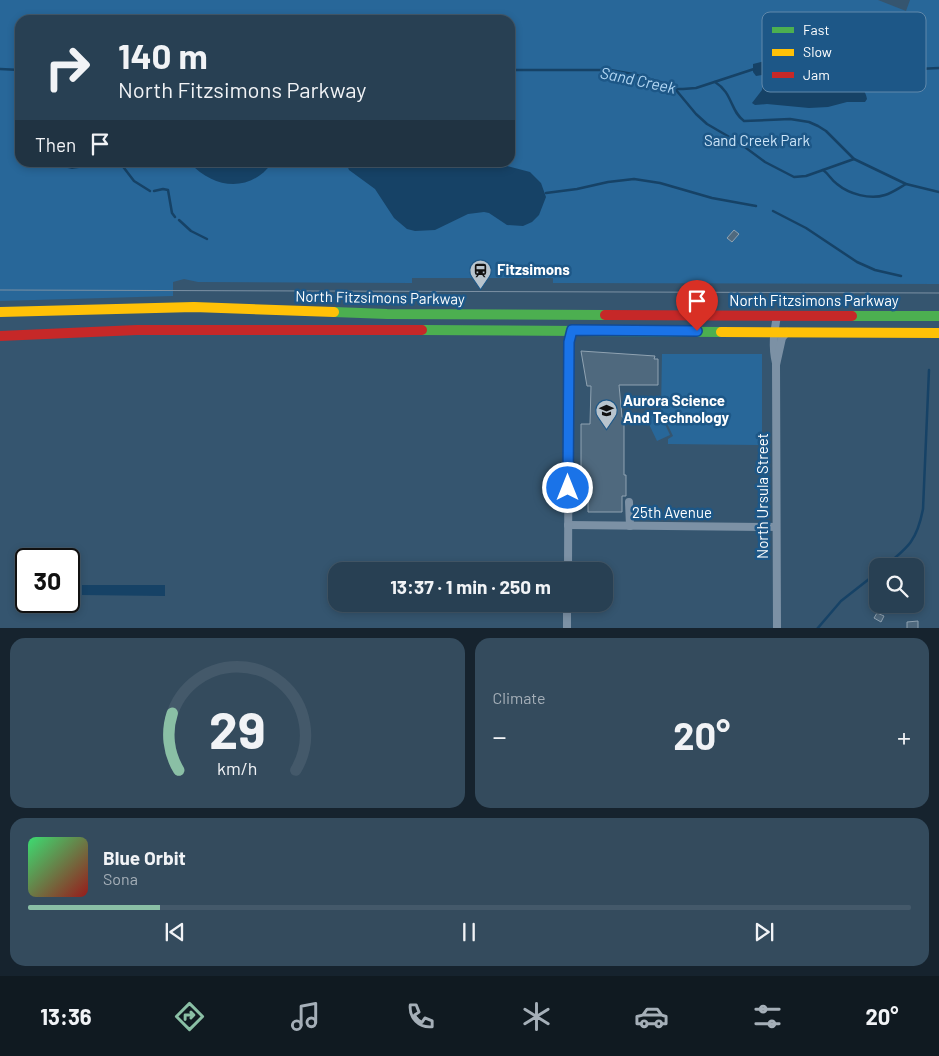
<!DOCTYPE html>
<meta charset="utf-8">
<style>
:root{--surface:#284053;--page:#344b5d;--text:#f1f3f6;--muted:#a5afb8;--line:#44596a;--accent:#8abfa5}
body{margin:0;font-family:Barlow,sans-serif;background:var(--page);color:var(--text);height:100vh;display:flex;flex-direction:column;font-size:19px;white-space:nowrap}
*{box-sizing:border-box;margin:0}
p{font-size:16px;color:var(--muted)}
.icon{flex:none;width:28px;height:28px;fill:none;stroke:currentColor;stroke-width:2;stroke-linecap:round;stroke-linejoin:round}
.map{position:relative;height:628px;overflow:hidden}
.sheet{display:flex;flex-direction:column;gap:10px;padding:10px;background:#16232e;flex:1}
.sheet>*{flex:none}
.hud{position:absolute;left:15px;top:15px;width:500px;height:152px;border-radius:15px;box-shadow:0 2px 8px #0003,0 0 0 1px var(--line);background:#284053;color:var(--text);overflow:hidden}
.buttons{position:absolute;left:869px;top:558px;display:grid;gap:10px}
.buttons a{display:grid;place-items:center;width:55px;height:55px;border-radius:10px;background:var(--surface);box-shadow:0 2px 8px #0003,0 0 0 1px var(--line);font-size:25px}
.speed{position:absolute;left:15px;top:548px;display:flex;gap:10px;font-size:25px;font-weight:700;text-align:center}
.speed>*{display:grid;place-content:center;width:65px;height:65px;border-radius:50%;background:var(--surface);box-shadow:0 2px 8px #0003,0 0 0 1px var(--line);line-height:1}
.speed .limit{border:2px solid #111;border-radius:8px;background:#fff;color:#111}
.pin{position:absolute;display:grid;place-items:center;width:42px;height:42px;color:#fff;margin:-51px -21px;border-radius:50% 50% 50% 0;rotate:-45deg;box-shadow:0 0 5px #0007}
.pin .icon{rotate:45deg}
.me{position:absolute;width:55px;margin:-28px;rotate:0deg;stroke-linejoin:round;filter:drop-shadow(0 0 4px #0008)}
.turn{display:flex;align-items:center;gap:18px;height:105px;padding:0 20px;font-size:22px}
.turn .icon{width:65px;height:65px;stroke-width:2.5}
.turn b{display:block;font-size:35px;line-height:42px}
.then{display:flex;align-items:center;height:48px;padding:0 20px;background:#0003;gap:10px;font-size:19px}
.big{font-size:38px;font-weight:700;line-height:1.1}
.sheet .card{flex:1;display:flex;flex-direction:column;justify-content:center;gap:8px;min-width:0;padding:0 18px;border-radius:15px;background:var(--page)}
.sheet .dial{align-items:center;gap:0}
.dial svg{height:130px;overflow:visible;fill:none;stroke:var(--line);stroke-width:7;stroke-linecap:round;text-anchor:middle}
.dial text{fill:var(--text);stroke:none}
.song{display:flex;align-items:center;gap:15px}
.cover{width:60px;height:60px;border-radius:8px;background:linear-gradient(135deg,hsl(140 70% 55%),hsl(0 70% 35%))}
.played{height:5px;border-radius:2px;background:linear-gradient(90deg,var(--accent) 15%,var(--line) 15%)}
.keys{display:flex;justify-content:space-around;direction:ltr}
.heat{display:flex;justify-content:space-between;align-items:center;font-size:28px;direction:ltr}
.sheet .tiles{flex:1;display:grid;gap:10px;grid-template-columns:1fr 1fr}
.card:last-child{grid-column:span 2}
.trip{position:absolute;left:328px;top:562px;width:285px;height:50px;border-radius:15px;background:var(--surface);box-shadow:0 2px 8px #0003,0 0 0 1px var(--line);font-weight:700;line-height:50px;text-align:center}
.menu{display:flex;height:80px;justify-content:space-around;align-items:center;background:#101a21;color:var(--muted)}
.menu .icon{width:35px;height:35px}
.menu .selected{color:var(--accent)}
.menu b{font-size:22px;color:var(--text)}
.map>svg:first-child{display:block}
.green{fill:#286799;fill-rule:evenodd}
.water{fill:#164266;fill-rule:evenodd}
.lines{fill:none;stroke-linecap:round;stroke-linejoin:round}
.stream{stroke:#164266;stroke-width:2.5}
.building{fill:#4f697e;stroke:#90a3b2}
.street{stroke:#7c91a5;stroke-width:8}
.fast{stroke:#4caf50;stroke-width:10}
.slow{stroke:#ffc107;stroke-width:10}
.jam{stroke:#c62828;stroke-width:10}
.tram{stroke:#7c91a4;stroke-width:1}
.route-casing{stroke:#114b97;stroke-width:12}
.route{stroke:#1a73e8;stroke-width:9}
.labels{text-anchor:middle;stroke-width:5;stroke-linejoin:round;paint-order:stroke}
.park-label{font-size:15px;fill:#cbe4f8;stroke:#1d5787}
.poi-label{font-size:15px;font-weight:bold;fill:#fff;stroke:#1d5787;text-anchor:start}
.street-label{font-size:15px;fill:#fff;stroke:#1d5787}
.water-label{font-size:16px;font-style:italic;fill:#b1d6f3;stroke:#1d5787}
.key{fill:#1d5787;stroke:#6189ab;stroke-width:1}
.key-label{font-size:14px;fill:#fff}
</style>
<div class="map">
<svg width="939" height="629" viewBox="0 0 939 629">
<rect width="100%" height="100%" fill="#35556f"/>
<!-- green -->
<g class="green">
<path d="M0,0h878l28,11 4,-11h29v284l-386,-1v-5h-141v5l-214,-1 -14,-3 -11,3v14l-173,5zM20,20h490v142h-490z"/>
<path d="M662,354h100v87l-4,4 -90,-1v-5l5,-3 -12,-25z"/>
<path d="M659,411l11,24 -13,6 -11,-23z"/>
</g>
<!-- water -->
<g class="water">
<path d="M829,57l15,3 1,4 -2,5c7,12 22,15 24,30l-2,3h-18l-19,5 -19,1 -42,-4 -12,1 -3,-2 10,-13 2,-13 -2,-2 -6,1 -3,-4v-8l25,-6h19l5,4zM828,72h5l2,3 -2,4 -6,2 -16,-4 -12,3 -9,-1 -6,5 -3,-3 2,-5 4,-3z"/>
<path d="M58,163h65l-5,3 -6,1 -19,-1 -21,3 -9,-2z"/>
<path d="M190,163h82c-22,30 -58,26 -82,0z"/>
<path d="M346,163h149l35,9 11,11 5,14 -7,18 -7,7 -9,4 -16,-1 -18,-12 -5,-1 -16,2 -33,16 -20,1 -8,-2 -13,-11 -19,-29 -26,-19z"/>
<path d="M82,585h83v11l-83,-1z"/>
<path d="M915,598l4,3v7l-3,3h-5l-4,-3 -1,-4h9z"/>
</g>
<g class="lines">
<!-- stream -->
<g class="stream">
<path d="M0,69l20,1"/>
<path d="M510,70h100l23,4 30,9 12,6h8l13,-1 58,-19"/>
<path d="M849,80c25,-17 13,5 33,8"/>
<path d="M715,82c18,11 15,29 29,39l46,-2 19,3 9,4 8,5 28,28 52,25 33,8"/>
<path d="M676,90l20,24 11,10 31,18 27,20 29,15 12,-1 48,-17"/>
<path d="M862,90h17l16,-7 2,-14 3,-4 18,4 21,-1"/>
<path d="M121,164l13,17 16,10"/>
<path d="M36,166l9,-4"/>
<path d="M823,170c6,4 8,10 14,14 12,10 33,16 48,11 7,-2 14,-7 21,-11"/>
<path d="M154,191l9,-2 5,1 4,23 3,4"/>
<path d="M546,193l31,-4 31,-7 26,-3 26,4 52,15 44,8"/>
<path d="M773,211l33,17 51,34 18,8 26,6"/>
<path d="M179,220l12,11 16,8"/>
<path d="M885,566c24,-19 32,-26 38,-57l6,-139"/>
<path d="M817,629l24,-28 37,-29"/>
</g>
</g>
<!-- building -->
<g class="building">
<path d="M734,230l5,4 -7,8 -5,-4z"/>
<path d="M581,351l74,5 -1,3h4v26h-39l3,32 2,1v57h2v21h-4v16h-34v-16h-7v-72h9l1,-38h-4z"/>
<path d="M877,613l7,3 -3,6 -7,-4z"/>
<path d="M918,621v8h-11v-7z"/>
</g>
<g class="lines">
<!-- street -->
<g class="street">
<path d="M776,363c-4,-17 -2,-31 1,-47"/>
<path d="M629,502l1,24"/>
<path d="M568,525l208,2"/>
<path d="M568,571l1,-229 3,-12"/>
<path d="M567,629v-25"/>
<path d="M777,629l-1,-264 6,-27 5,-6"/>
</g>
<!-- fast -->
<g class="fast">
<path d="M334,312l53,2 218,1"/>
<path d="M852,316h87"/>
<path d="M422,330l299,2"/>
</g>
<!-- slow -->
<g class="slow">
<path d="M0,312l194,-5 140,5"/>
<path d="M721,332l218,1"/>
</g>
<!-- jam -->
<g class="jam">
<path d="M605,315l247,1"/>
<path d="M0,336l137,-6h285"/>
</g>
<!-- tram -->
<path class="tram" d="M0,290l939,3"/>
</g>
<g class="lines">
<defs>
<path id="route" d="M568,488l1,-146 3,-12 125,1"/>
</defs>
<!-- route casing -->
<use href="#route" class="route-casing"/>
<!-- route -->
<use href="#route" class="route"/>
</g>
<!-- icons -->
<defs>
<symbol id="station-pin" viewBox="-11 -11 22 30"><path d="M0 17L-7.5 6A9.5 9.5 0 1 1 7.5 6Z" fill="#b8c4cd" stroke="#1d5787"/><path d="M-3-6H3Q5-6 5-4V2Q5 4 3 4L4.5 6H3L1.5 4h-3L-3 6H-4.5L-3 4Q-5 4-5 2V-4Q-5-6-3-6ZM-3.5-4v3h7v-3ZM-3.5 1v1.5H-2V1ZM2 1v1.5H3.5V1Z" fill="#111"/></symbol>
<symbol id="school-pin" viewBox="-11 -11 22 30"><path d="M0 17L-7.5 6A9.5 9.5 0 1 1 7.5 6Z" fill="#b8c4cd" stroke="#1d5787"/><path d="M0-5L7-2L0 1L-7-2ZM-4 1L0 2.5L4 1V4Q0 6-4 4Z" fill="#111"/></symbol>
</defs>
<g fill-rule="evenodd">
<use href="#station-pin" x="468" y="258" width="25" height="34"/>
<use href="#school-pin" x="594" y="398" width="25" height="34"/>
</g>
<g class="labels">
<!-- park labels -->
<g class="park-label">
<text x="757" y="146">Sand Creek Park</text>
</g>
<!-- poi labels -->
<g class="poi-label">
<text x="497" y="275">Fitzsimons</text>
<text x="623" y="406">Aurora Science<tspan x="623" dy="17">And Technology</tspan></text>
</g>
<!-- street labels -->
<g class="street-label">
<text transform="translate(380 298) rotate(1)" y="5">North Fitzsimons Parkway</text>
<text x="814" y="306">North Fitzsimons Parkway</text>
<text transform="translate(763 496) rotate(-90)" y="5">North Ursula Street</text>
<text x="672" y="518">25th Avenue</text>
</g>
<!-- water labels -->
<g class="water-label">
<text transform="translate(638 80) rotate(12)" y="6">Sand Creek</text>
</g>
</g>
<!-- legend -->
<rect x="762" y="12" width="164" height="80" rx="8" class="key"/>
<rect x="772" y="27" width="22" height="6" fill="#4caf50"/>
<rect x="772" y="49" width="22" height="7" fill="#ffc107"/>
<rect x="772" y="72" width="22" height="6" fill="#c62828"/>
<g class="key-label">
<text x="803" y="35">Fast</text>
<text x="803" y="57">Slow</text>
<text x="803" y="80">Jam</text>
</g>
</svg>
<div class="buttons">
<a><svg class="icon" aria-label="search" viewBox="0 0 24 24"><circle cx="10" cy="10" r="6"/><path d="M15 15l6 6"/></svg></a>
</div>
<div class="speed"><div class="limit">30</div></div>
<div class="pin" style="left:697px;top:331px;background:#d93025"><svg class="icon" aria-label="arrive" viewBox="0 0 24 24"><path d="M6 21V4h12l-3 4 3 4H6"/></svg></div>
<svg class="me" style="left:568px;top:488px" viewBox="-20 -20 40 40"><circle r="17" fill="#1a73e8" stroke="#fff" stroke-width="3"/><path d="M0-11L8 9 0 5-8 9z" fill="#fff"/></svg>
<div class="trip">13:37 · 1 min · 250 m</div>
<div class="hud">
<div class="turn"><svg class="icon" aria-label="right" viewBox="0 0 24 24"><path d="M7 20v-9h11M14 6l5 5-5 5"/></svg><div><b>140 m</b>North Fitzsimons Parkway</div></div>
<div class="then">Then<svg class="icon" aria-label="arrive" viewBox="0 0 24 24"><path d="M6 21V4h12l-3 4 3 4H6"/></svg></div>
</div>
</div>
<section class="sheet">
<div class="tiles">
<div class="card dial"><svg viewBox="0 0 100 80">
<path d="M14 69A42 42 0 1 1 86 69"/>
<path d="M14 69A42 42 0 0 1 10 34" stroke="#8abfa5"/>
<text x="50" y="56" font-size="32" font-weight="700">29</text>
<text x="50" y="72" font-size="11">km/h</text>
</svg></div>
<div class="card"><p>Climate</p>
<div class="heat"><a>−</a><b class="big">20°</b><a>+</a></div>
</div>
<div class="card">
<div class="song"><i class="cover"></i><div><b>Blue Orbit</b><p>Sona</p></div></div>
<div class="played"></div>
<div class="keys"><svg class="icon" aria-label="previous" viewBox="0 0 24 24"><path d="M18 5L8 12l10 7zM5 5v14"/></svg><svg class="icon" aria-label="pause" viewBox="0 0 24 24"><path d="M8 5v14M16 5v14"/></svg><svg class="icon" aria-label="next" viewBox="0 0 24 24"><path d="M6 5l10 7-10 7zM19 5v14"/></svg></div>
</div>
</div>
</section>
<nav class="menu">
<b>13:36</b>
<svg class="icon selected" aria-label="directions" viewBox="0 0 24 24"><path d="M12 3l9 9-9 9-9-9zM9 14v-3h6M13 9l2 2-2 2"/></svg>
<svg class="icon" aria-label="music" viewBox="0 0 24 24"><path d="M9 18V5l10-2v13"/><circle cx="6" cy="18" r="3"/><circle cx="16" cy="16" r="3"/></svg>
<svg class="icon" aria-label="phone" viewBox="0 0 24 24"><path d="M5 4h4l2 5-3 2q2 4 5 5l2-3 5 2v4C11 20 4 13 5 4z"/></svg>
<svg class="icon" aria-label="climate" viewBox="0 0 24 24"><path d="M12 3v18M4 7l16 10M4 17L20 7"/></svg>
<svg class="icon" aria-label="car" viewBox="0 0 24 24"><path d="M5 17H2v-5l4-1 3-4h7l3 4 3 1v5h-3M9 17h6M6 11h13"/><circle cx="7" cy="17" r="2"/><circle cx="17" cy="17" r="2"/></svg>
<svg class="icon" aria-label="filters" viewBox="0 0 24 24"><path d="M4 7h16M4 17h16"/><circle cx="9" cy="7" r="2"/><circle cx="15" cy="17" r="2"/></svg>
<b>20°</b>
</nav>
